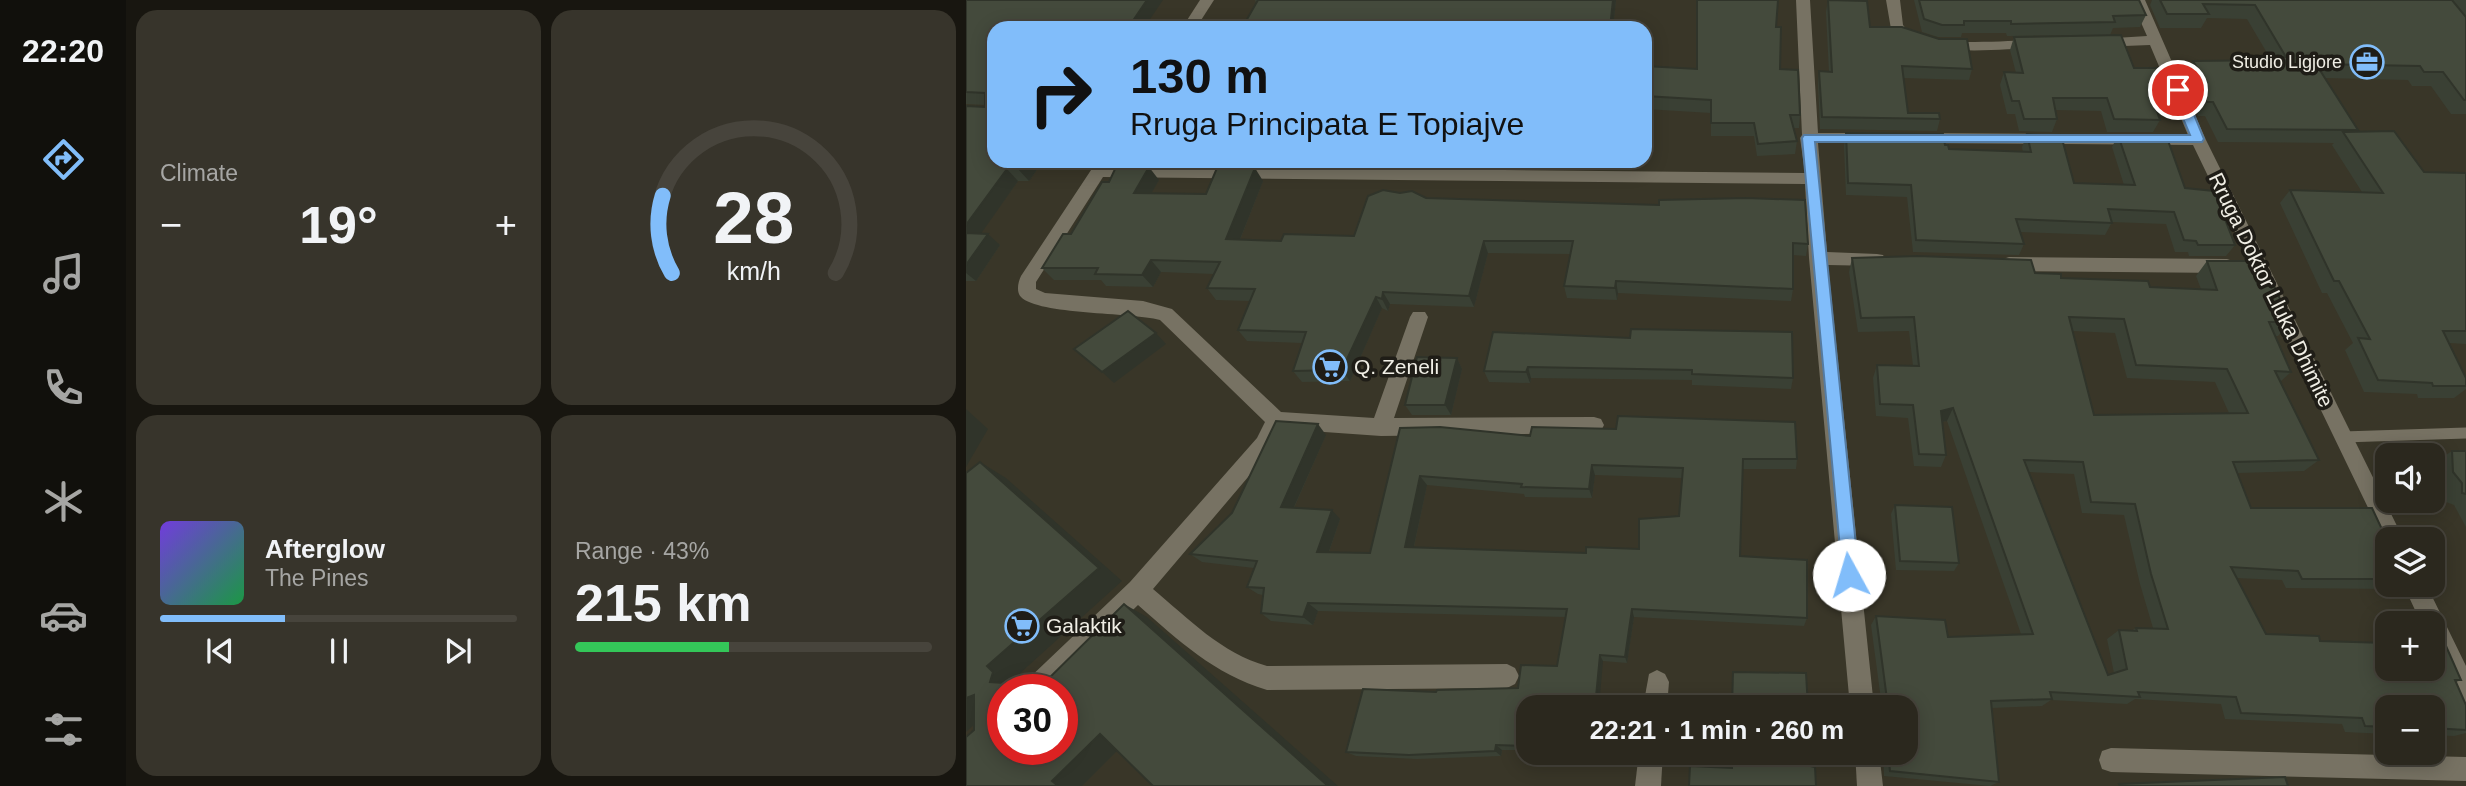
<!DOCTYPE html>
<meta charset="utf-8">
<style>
:root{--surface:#2b281e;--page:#37342b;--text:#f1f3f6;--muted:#a6a6a4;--line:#47443c;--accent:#81bdfa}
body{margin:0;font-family:Helvetica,sans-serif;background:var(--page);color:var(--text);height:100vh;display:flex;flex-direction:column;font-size:26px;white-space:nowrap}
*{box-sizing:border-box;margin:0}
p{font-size:23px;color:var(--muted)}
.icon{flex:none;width:38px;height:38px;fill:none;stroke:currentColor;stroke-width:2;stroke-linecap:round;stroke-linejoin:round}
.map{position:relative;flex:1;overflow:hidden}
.side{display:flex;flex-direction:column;gap:10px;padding:10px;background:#181610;width:840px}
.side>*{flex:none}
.top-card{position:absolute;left:21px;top:21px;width:665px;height:147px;border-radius:21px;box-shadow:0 4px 18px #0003,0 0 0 2px var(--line);background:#81bdfa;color:#111;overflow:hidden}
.controls{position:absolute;left:1409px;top:443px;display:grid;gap:14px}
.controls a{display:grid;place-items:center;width:70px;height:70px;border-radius:14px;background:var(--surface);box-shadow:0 4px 18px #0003,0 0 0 2px var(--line);font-size:35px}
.speed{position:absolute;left:21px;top:674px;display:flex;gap:14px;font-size:35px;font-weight:700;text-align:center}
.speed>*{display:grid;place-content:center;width:91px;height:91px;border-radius:50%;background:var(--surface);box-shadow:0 4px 18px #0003,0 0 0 2px var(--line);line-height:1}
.speed .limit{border:10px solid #d22;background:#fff;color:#111}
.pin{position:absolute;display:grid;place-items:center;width:60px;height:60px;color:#fff;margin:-30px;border:4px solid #fff;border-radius:50%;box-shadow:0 2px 7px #0007}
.me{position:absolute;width:77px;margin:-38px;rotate:354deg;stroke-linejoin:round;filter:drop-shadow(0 0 5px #0008)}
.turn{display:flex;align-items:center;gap:24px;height:147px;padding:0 28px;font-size:32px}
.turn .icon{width:91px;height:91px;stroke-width:2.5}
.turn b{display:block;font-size:49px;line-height:60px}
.big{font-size:52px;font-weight:600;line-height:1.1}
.side .card{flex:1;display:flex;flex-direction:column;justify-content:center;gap:10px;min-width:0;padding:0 24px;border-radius:21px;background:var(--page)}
.side .dial{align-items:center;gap:0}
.dial svg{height:182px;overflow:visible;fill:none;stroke:var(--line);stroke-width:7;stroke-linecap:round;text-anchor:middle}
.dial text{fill:var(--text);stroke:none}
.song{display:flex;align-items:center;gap:21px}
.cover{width:84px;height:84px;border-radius:10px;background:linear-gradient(135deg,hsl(260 70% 55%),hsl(140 70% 35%))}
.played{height:7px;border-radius:4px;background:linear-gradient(90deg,var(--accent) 35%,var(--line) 35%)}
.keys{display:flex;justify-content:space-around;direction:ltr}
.heat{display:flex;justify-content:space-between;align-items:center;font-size:38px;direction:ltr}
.charge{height:10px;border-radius:5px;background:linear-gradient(90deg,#34c759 43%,var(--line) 0)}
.side .tiles{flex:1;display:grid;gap:10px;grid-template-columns:repeat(2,1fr)}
.trip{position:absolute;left:550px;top:695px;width:402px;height:70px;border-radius:21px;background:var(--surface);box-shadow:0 4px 18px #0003,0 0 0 2px var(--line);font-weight:600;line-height:70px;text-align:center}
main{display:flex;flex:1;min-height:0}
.tabs{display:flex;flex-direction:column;width:126px;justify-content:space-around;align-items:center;background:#11100c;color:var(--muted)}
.tabs .icon{width:49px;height:49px}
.tabs .on{color:var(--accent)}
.tabs b{font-size:32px;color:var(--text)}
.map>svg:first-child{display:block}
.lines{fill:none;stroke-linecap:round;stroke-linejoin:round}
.service{stroke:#777263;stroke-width:11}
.minor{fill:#777263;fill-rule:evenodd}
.wall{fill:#3a4034;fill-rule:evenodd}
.shaded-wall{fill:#30342a}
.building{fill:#444a3c;stroke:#30342a;stroke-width:2;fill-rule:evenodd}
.route{fill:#81bdfa;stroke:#547ba2;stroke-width:2}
.labels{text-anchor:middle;stroke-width:7;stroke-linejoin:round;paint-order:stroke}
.far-poi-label{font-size:18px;fill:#f0eee5;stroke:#1f1d17;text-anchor:end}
.street-label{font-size:21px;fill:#f0eee5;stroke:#1f1d17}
.poi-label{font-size:21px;fill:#f0eee5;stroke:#1f1d17;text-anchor:start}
</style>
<main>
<nav class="tabs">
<b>22:20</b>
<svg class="icon on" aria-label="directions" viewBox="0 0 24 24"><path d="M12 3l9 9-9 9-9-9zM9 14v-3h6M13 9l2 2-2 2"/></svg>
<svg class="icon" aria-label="music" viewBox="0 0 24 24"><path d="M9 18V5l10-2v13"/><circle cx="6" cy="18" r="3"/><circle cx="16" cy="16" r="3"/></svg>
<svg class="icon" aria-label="phone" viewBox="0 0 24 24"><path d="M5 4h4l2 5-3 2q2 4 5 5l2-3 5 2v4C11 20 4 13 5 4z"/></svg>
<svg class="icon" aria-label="climate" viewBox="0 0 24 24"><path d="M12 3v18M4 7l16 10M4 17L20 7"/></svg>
<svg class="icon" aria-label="car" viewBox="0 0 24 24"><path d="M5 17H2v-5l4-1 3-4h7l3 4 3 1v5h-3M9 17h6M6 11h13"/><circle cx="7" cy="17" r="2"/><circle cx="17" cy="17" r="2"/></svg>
<svg class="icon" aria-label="filters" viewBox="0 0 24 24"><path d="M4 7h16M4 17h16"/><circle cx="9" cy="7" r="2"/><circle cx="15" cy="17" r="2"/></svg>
</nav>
<section class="side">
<div class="tiles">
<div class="card"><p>Climate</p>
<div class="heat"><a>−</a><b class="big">19°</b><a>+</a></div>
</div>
<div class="card dial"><svg viewBox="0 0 100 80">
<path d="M14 69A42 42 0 1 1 86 69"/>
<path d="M14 69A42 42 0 0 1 10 35" stroke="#81bdfa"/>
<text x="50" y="56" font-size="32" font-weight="700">28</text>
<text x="50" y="72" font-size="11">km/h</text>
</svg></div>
<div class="card">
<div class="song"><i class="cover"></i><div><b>Afterglow</b><p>The Pines</p></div></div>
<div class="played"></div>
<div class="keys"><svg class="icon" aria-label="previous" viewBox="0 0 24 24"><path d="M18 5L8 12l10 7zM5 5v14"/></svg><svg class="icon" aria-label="pause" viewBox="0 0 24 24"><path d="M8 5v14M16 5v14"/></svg><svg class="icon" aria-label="next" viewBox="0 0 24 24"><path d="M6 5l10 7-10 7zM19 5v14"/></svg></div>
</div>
<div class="card"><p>Range · 43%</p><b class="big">215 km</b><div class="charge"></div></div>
</div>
</section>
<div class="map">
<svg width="1500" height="786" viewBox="0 0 1500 786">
<rect width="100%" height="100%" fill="#393628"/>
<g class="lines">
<!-- service -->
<path class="service" d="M1377,437l123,-4"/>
<!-- minor -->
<g class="minor">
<path d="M234,0h14l-18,28h-14z"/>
<path d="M830,0h14l8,133h52l8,5 -8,5h-52l9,109 50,2 6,1 3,5 -3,5 -6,1 -49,-1 46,442h-24l-41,-449 -4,-74 -702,-7 -67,105v7l9,4 98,8 29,8 109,103 93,6 36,-101 3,-5h12l3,5 -34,101 200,-1 7,2 3,6 -3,6 -7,2 -213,3 -99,-7 -11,21 -118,139c36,30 68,64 114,77l240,-2 8,4 4,8 -4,8 -8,4 -240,2c-53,-16 -88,-49 -129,-85l-87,85h-30l4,-8 105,-100 127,-144 8,-16 -105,-102c-30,-8 -121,-5 -139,-23 -5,-5 -3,-15 0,-21l76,-115h14l-1,5 695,7 -5,-35 2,-3z"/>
<path d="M920,0h14l3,25c17,25 105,15 134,15l7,4 -7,4c-34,1 -125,11 -146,-19z"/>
<path d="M1165,0h14l61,140 194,392 3,7h-16v8l-194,-402 -275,-2 -8,-5 8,-5 270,2 -38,-90 -51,2 -7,-4 7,-4 48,-3z"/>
<path d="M1043,257l218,2 6,2 3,5 -3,5 -6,2 -218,-2 -6,-2 -3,-5 3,-5z"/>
<path d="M1437,584h23l40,82v38l-8,-4 -26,-53v-24h-11z"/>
<path d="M691,670l8,4 4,8 -2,25h-24l6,-33z"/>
<path d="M1145,748l355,9v24l-355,-9 -9,-3 -3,-9 3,-9z"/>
<path d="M673,752h24l-2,34h-26z"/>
<path d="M889,752h24l4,34h-26z"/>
</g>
</g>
<!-- wall -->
<g class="wall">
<path d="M0,0l28,28v133h49l-14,20h-11l-38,53 20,11 -24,36h-10v-175l19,1v-2l-19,-1z"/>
<path d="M289,0h361l-3,28h-371l14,-25z"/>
<path d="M862,0l42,27 102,42 -3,11 -66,-2 5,35 32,6 -3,12 -117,-2 -2,-46 1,-12 10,1 -3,-60z"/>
<path d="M948,0h225l7,15 -6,12 -27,1 -3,7 -103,1 -1,-3h-44l-1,4h-23l-16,-5z"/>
<path d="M1186,0h314v114h-15l-20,-28h-19l-4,-6 -83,-2 33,52 -2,2 68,40 42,1v171l-17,-1 17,35v11l-12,9h-36l-1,-4 -53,-2 -19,-42 8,-7 -26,-50h-5l-42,-90 10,-13 72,2 -30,-47 2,-2 -116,-1 -13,-26h-7l-15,-35 3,-5 -1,-2 8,-13 76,-1 1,-2 -23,-39 -40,-1 -6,10h-41l-10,-23z"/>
<path d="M810,27l4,42 20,46 -1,13h-6l4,13 -2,13 -38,2 -3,-20h-43v-23l-66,-4v-43l52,3z"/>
<path d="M1048,37l120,31 50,35 -7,13 -18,-1 1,5 -7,12h-46l-6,-21 -46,-1 2,9 -5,13 -33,-1 -4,-17h-8l-7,-29 4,-13 12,1 -6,-23z"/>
<path d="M880,133l99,12 4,4 74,3 -1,-5 5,-13 47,49 50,2 -12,-38 6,-12 67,53 50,57 -9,11h-37l-1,-4h-13l-9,-28 -54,-2 -7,13 -85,-3 4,12 -5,11 -106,-3 -6,-55 -61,-2 -2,-49z"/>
<path d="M166,161h37l-1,3h-34z"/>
<path d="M264,161h41l-1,4h-38z"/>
<path d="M193,180l-8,13 55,1 57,-13 -23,59 41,1 73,-5 72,-38 382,46 -2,12 -13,-1v34l-2,12 -173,-8 -1,7 -50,-2 -3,-12 7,-32 -83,-1 -14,54 -84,-3 -2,7 -6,-3 -32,73 -48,1 -9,-11 9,-28 -55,-2 -9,-11 12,-29 -34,-1 -9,-12 7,-14 -53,-2 -8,15 -47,-1 -5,-6h-47l-12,-12 29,-34 38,-52z"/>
<path d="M886,258l183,15 26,5 89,9 51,2 -5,-13 11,-15 51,24 33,37 -13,14h-3l16,36 -11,10 39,78 -15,11 -66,2 13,35 136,32v44h13l-8,5 -106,-1 -4,-8 -46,-2 30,56 54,7 141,39 -5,2 10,23v28l-12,3 -22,-1v-28h-45v27l-42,-2 -3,-8 -117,-5 -4,-15 -86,-5 -8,5 -76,-4 -9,6 -50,2 7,74 -9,4 -106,-10 -1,-24h23v-45h-24l-11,-82 5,-9 72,21 73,-3 -74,-213 -5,1 4,33 -5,12 -27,-1 -6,-48 -32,-2 -3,-38 4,-13 36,1 -4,-35 -51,1 -9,-60zM1107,331l42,2 12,45 88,4 14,31 -135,2zM1063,472l45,2 8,39 42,2 16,69 13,44h-17l-5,3 -12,-1 -12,9 7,34 -6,2z"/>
<path d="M527,332l300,46 -2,11 -99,-4v-5l-161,-2 -1,5 -41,-1 -5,-11z"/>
<path d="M491,358l5,11 -11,46h-39l-7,-10z"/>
<path d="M434,428l397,31 -1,10h-53l-3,87 67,62 -3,8 -170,-9 -7,46 -24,-2 -75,46v43h-26l-1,6 -84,3 -61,-3 -10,-4 90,-60 82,-4 39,-22 9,-49 -248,-6 -5,14 -42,-4 -10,-8 2,-18 -5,-1 -11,-7 7,-19 -52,-6 -12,-8 136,-119 -32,73 46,11 -11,33 41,1zM629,475l87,3 -3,38 -40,33 -53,4 -172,-6 13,-62 97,9 1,3 67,1z"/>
<path d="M1486,451h14v76l-12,-22 -8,-3v-10l-9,-10v-21z"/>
<path d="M929,505l64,58 -5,8 -58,-1 -5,-56z"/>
</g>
<!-- shaded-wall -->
<g class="shaded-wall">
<path d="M181,0h16l-19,28h-16z"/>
<path d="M647,0h3l-3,28h-3z"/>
<path d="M58,161h19l-14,20 -11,-12z"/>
<path d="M183,167l10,13 -15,26 -10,-13z"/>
<path d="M289,168l8,13 -28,71 -9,-13z"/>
<path d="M41,169l11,12 -45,64 -7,-6v-14z"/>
<path d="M22,234l12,11 -24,36 -10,-8v-8z"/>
<path d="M518,241l4,12 -14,54 -5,-11z"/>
<path d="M185,260l10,12 -8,15 -11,-12z"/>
<path d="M650,281l2,12 -1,7 -2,-12z"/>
<path d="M417,292l7,12 -2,7 -6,-12z"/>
<path d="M410,297l6,11 -32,73 -8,-11z"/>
<path d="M190,333l10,11 -52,39 -12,-11z"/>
<path d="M491,358l5,11 -11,46 -6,-10z"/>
<path d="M562,367l3,11 -1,5 -4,-11z"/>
<path d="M987,408l-6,13 -12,2 6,-12z"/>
<path d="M0,409l22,20 -22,38z"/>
<path d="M352,424l8,11 -36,81 -9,-9z"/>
<path d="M14,462l26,16 116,103 -105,95 5,6 -2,6 5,2h-13l-22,-8 -3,-16z"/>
<path d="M626,465l3,10 -3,23 -3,-9z"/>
<path d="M454,476l7,9 -15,70 -7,-8z"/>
<path d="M366,510l8,9 -14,41 -9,-8z"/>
<path d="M342,603l10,8 -5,14 -10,-8z"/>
<path d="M158,604l23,13 191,169h-10z"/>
<path d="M666,609l2,8 -7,46 -2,-6z"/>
<path d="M634,655l3,6 -4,46h-4z"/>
<path d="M8,695l18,13 -26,24v-34z"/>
<path d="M134,734l26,8 -44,44h-24l-6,-5z"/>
<path d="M530,745l6,5 -1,6 -6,-5z"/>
</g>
<!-- building -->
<g class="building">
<path d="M0,0h181l-19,28h-134v133h30l-6,8h-11l-41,56v-119l19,1v-14l-19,-1z"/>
<path d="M292,0h355l-3,28h-58l1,-6 -54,-1 -1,7h-256z"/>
<path d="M731,0h81l-2,27h5l-1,42 18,1 2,45h-10l7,26 -39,3 -4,-21h-43v-23l-66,-4v-30l52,3z"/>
<path d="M862,0l39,1 3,26h32l37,12h28l5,30 -70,-3 6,47h31l1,6 -118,-2 -3,-46 13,1z"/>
<path d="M953,0h220l7,15 -33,1 2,6 -104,2v-3h-47v4h-22l-18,-6z"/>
<path d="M1194,0h292l14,17v83h-2l-21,-28h-19l-4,-6 -104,-2 42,66 -131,-1 -14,-27h-7l-15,-34h6l-4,-7 80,-1 -2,-3h15l-31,-52 -52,-1 6,10h-42z"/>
<path d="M1155,35l13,33h35l15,35h-30l6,17 -46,-1 -7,-21h-54l4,21h-33l-5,-18h-7l-8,-29 19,1 -9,-36z"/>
<path d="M1428,131l30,41 42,1v158h-23l23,47v8h-33l-1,-3 -54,-3 -20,-42 12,1 -31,-58h-5l-44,-91 93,3 -40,-61z"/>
<path d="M880,133l97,1 2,11h3l1,4 82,3 -4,-18 34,1 13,48 61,2 -17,-50h48l19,53 29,3 21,54h-37l-2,-4 -12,-1 -10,-28 -66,-3 4,14 -96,-4 8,25 -108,-4 -5,-55 -63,-2z"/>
<path d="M150,167h33l-15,26 72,1 11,-26h38l-29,71 55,2 3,-7 70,2 14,-40 15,-6 17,3 12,-2 14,7 233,7v-5l87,-2 59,2 3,44 -15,-1v46l-177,-8 -1,7 -51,-2 9,-45h-89l-15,55 -86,-4 -1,7 -6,-2 -34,73 -49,1 13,-39 -68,-2 17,-41 -48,-1 13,-26 -69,-2 -9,15 -47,-1 3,-6h-56l21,-34h8l31,-52h7z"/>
<path d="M0,233l22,1 -22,31z"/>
<path d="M952,256l113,4 4,13 26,1v4l87,3 2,6 67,3 -10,-29h41l10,24 16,1 17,36h-22l22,50 -16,-1 44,89 -86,2 18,46h121l15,32v39h-85l-4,-8 -67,-4 35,67 53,2 1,5 67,2v25h45v-23l14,1 15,34h-6l11,25v25l-34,-2v-21h-45v20l-22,-1 -3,-8 -121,-5 -5,-16 -98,-5 2,5 -90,-5 2,7 -61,2 8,81 -109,-11 -2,-19h18v-45h-18l-12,-91 69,4 3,17 85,-3 -80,-226 -12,3 5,44 -27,-1 -6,-49 -33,-1 -3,-39 42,1 -5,-49 -53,1 -9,-60zM1103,317l55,2 12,46 91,4 21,44 -154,2zM1058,460l59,2 8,40 44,2 16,70 17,55 -32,-1 1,3 -18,-1 8,39 -19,6z"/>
<path d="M162,311l28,22 -54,39 -28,-23z"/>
<path d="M665,329l161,3 1,46 -101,-4v-4l-164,-3 -2,5 -42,-1 9,-39 137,6z"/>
<path d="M451,357l40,1 -12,47h-40z"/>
<path d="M652,416l177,6 2,37h-54l-3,97 67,4v58l-175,-9 -7,48 -25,-2 -5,52h-67v39l-32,-1 -1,6 -86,4 -63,-3 17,-63 73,3 1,-2 81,-2 3,-23 36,1 10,-57 -259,-6 -5,14 -42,-4 3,-25 -17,-1 10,-26 -67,-7 42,-41 44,-92 42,3 -37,83 51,3 -15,42 53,1 30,-125 40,-1 90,9 2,-9 84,2zM626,465l91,3 -4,48 -40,3v30l-53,-2v6l-181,-6 15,-71 102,8 -1,3 68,2z"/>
<path d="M1486,451h14v43l-4,-1v-10l-9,-11z"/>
<path d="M14,462l119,106 -112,98 6,6 -3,10 15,1 7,7h-9v59h59v-59h-25l87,-86 204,182h-175l-53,-52 -48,47 6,5h-92v-49l8,-7v-35l-8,3v-225z"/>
<path d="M929,505l57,2 7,56 -59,-2z"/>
<path d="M767,672l73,1 2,34h-76z"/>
<path d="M766,752h78v14l5,1 1,19h-127l1,-20 42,2z"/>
<path d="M1319,777l3,9h-168l-1,-2z"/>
</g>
<!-- route -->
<path class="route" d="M1212,86l6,4 20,49 -2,3h-387l44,433 -3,6 -7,3 -6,-3 -41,-443 2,-3h386l-19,-45z"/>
<!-- icons -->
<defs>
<symbol id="office-ring" viewBox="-11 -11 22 22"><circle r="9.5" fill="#1f1d17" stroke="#81bdfa" stroke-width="1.5"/><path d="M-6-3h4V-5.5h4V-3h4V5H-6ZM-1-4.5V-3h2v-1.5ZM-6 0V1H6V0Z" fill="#81bdfa"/></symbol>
<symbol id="supermarket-ring" viewBox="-11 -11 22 22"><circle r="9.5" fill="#1f1d17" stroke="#81bdfa" stroke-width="1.5"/><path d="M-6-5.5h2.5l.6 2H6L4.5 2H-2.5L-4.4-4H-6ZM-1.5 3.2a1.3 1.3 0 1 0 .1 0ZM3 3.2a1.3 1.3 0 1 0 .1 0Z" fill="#81bdfa"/></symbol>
</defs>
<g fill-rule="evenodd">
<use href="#office-ring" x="1382" y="43" width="38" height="38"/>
<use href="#supermarket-ring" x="345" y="348" width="38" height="38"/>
<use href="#supermarket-ring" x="37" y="607" width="38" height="38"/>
</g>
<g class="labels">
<!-- far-poi labels -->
<g class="far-poi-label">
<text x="1376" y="68">Studio Ligjore</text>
</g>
<!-- street labels -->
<g class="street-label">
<text transform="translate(1305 290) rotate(64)" y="7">Rruga Doktor Lluka Dhimite</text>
</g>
<!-- poi labels -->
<g class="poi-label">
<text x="388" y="374">Q. Zeneli</text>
<text x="80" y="633">Galaktik</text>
</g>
</g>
</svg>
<div class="controls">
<a><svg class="icon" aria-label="sound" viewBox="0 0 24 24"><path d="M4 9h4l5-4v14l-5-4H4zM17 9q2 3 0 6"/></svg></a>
<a><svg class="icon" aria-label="layers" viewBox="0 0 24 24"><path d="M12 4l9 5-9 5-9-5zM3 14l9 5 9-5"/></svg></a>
<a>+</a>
<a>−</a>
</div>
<div class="speed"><div class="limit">30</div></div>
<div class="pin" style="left:1212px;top:90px;background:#d93025"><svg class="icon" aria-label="arrive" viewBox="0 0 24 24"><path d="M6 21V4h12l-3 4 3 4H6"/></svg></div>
<svg class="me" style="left:883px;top:575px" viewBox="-20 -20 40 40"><circle r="19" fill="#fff"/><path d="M0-13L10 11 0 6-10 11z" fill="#81bdfa"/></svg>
<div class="trip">22:21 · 1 min · 260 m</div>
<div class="top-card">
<div class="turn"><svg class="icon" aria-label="right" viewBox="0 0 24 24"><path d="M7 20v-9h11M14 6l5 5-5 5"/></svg><div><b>130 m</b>Rruga Principata E Topiajve</div></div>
</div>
</div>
</main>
